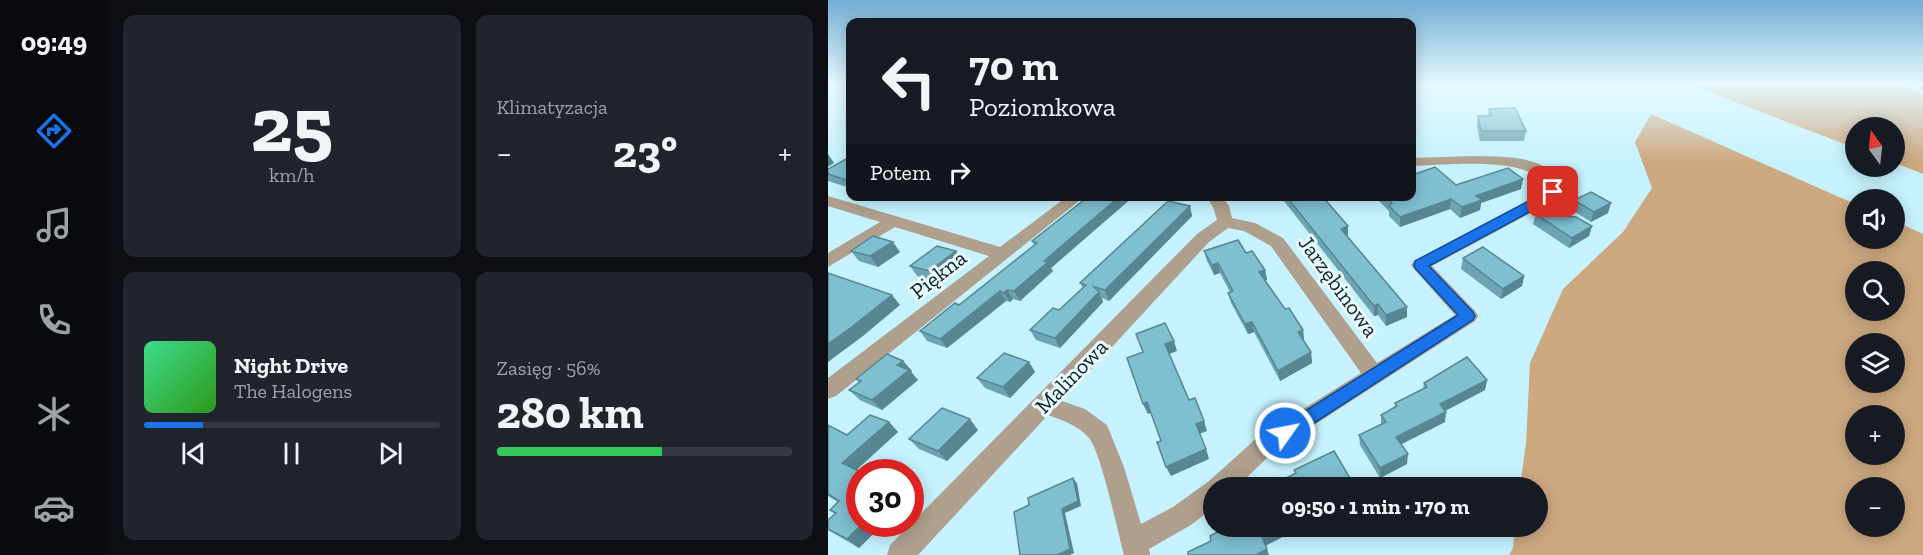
<!DOCTYPE html>
<html lang="pl">
<meta charset="utf-8">
<style>
:root{--surface:#171b24;--page:#20242c;--text:#f1f3f6;--muted:#9ea1a6;--line:#363941;--accent:#1a73e8}
body{margin:0;font-family:"Zilla Slab",serif;background:var(--page);color:var(--text);height:100vh;display:flex;flex-direction:column;font-size:22px;white-space:nowrap}
*{box-sizing:border-box;margin:0}
p{font-size:20px;color:var(--muted)}
.icon{flex:none;width:33px;height:33px;fill:none;stroke:currentColor;stroke-width:2;stroke-linecap:round;stroke-linejoin:round}
.map{position:relative;flex:1;overflow:hidden}
.sheet{display:flex;flex-direction:column;gap:15px;padding:15px;background:#0d0f14;width:720px}
.sheet>*{flex:none}
.guide{position:absolute;left:18px;top:18px;width:570px;height:183px;border-radius:12px;box-shadow:0 3px 15px #0003;background:#171b24;color:var(--text);overflow:hidden}
.needle{width:39px;rotate:345deg}
.controls{position:absolute;left:1017px;top:117px;display:grid;gap:12px}
.controls a{display:grid;place-items:center;width:60px;height:60px;border-radius:50%;background:var(--surface);box-shadow:0 3px 15px #0003;font-size:30px}
.speed{position:absolute;left:18px;top:459px;display:flex;gap:12px;font-size:30px;font-weight:700;text-align:center}
.speed>*{display:grid;place-content:center;width:78px;height:78px;border-radius:50%;background:var(--surface);box-shadow:0 3px 15px #0003;line-height:1}
.speed .limit{border:9px solid #d22;background:#fff;color:#111}
.pin{position:absolute;display:grid;place-items:center;width:51px;height:51px;color:#fff;margin:-26px;border-radius:12px;box-shadow:0 3px 9px #0006}
.me{position:absolute;width:66px;margin:-33px;rotate:57deg;stroke-linejoin:round;filter:drop-shadow(0 0 4px #0008)}
.turn{display:flex;align-items:center;gap:21px;height:126px;padding:0 24px;font-size:27px}
.turn .icon{width:78px;height:78px;stroke-width:2.5}
.turn b{display:block;font-size:42px;line-height:51px}
.then{display:flex;align-items:center;height:57px;padding:0 24px;background:#0003;gap:12px;font-size:22px}
.big{font-size:45px;font-weight:700;line-height:1.1}
.sheet .tile{flex:1;display:flex;flex-direction:column;justify-content:center;gap:9px;min-width:0;padding:0 21px;border-radius:12px;background:var(--page)}
.sheet .dial{align-items:center;gap:0}
.dial b{font-size:78px;line-height:1}
.song{display:flex;align-items:center;gap:18px}
.cover{width:72px;height:72px;border-radius:9px;background:linear-gradient(135deg,hsl(150 70% 55%),hsl(110 70% 35%))}
.played{height:6px;border-radius:3px;background:linear-gradient(90deg,var(--accent) 20%,var(--line) 20%)}
.keys{display:flex;justify-content:space-around;direction:ltr}
.heat{display:flex;justify-content:space-between;align-items:center;font-size:33px;direction:ltr}
.charge{height:9px;border-radius:4px;background:linear-gradient(90deg,#34c759 56%,var(--line) 0)}
.sheet .tiles{flex:1;display:grid;gap:15px;grid-template-columns:repeat(2,1fr)}
.trip{position:absolute;left:375px;top:477px;width:345px;height:60px;border-radius:30px;background:var(--surface);box-shadow:0 3px 15px #0003;font-weight:700;line-height:60px;text-align:center}
main{display:flex;flex:1;min-height:0}
.tab-bar{display:flex;flex-direction:column;width:108px;justify-content:space-around;align-items:center;background:#090b0e;color:var(--muted)}
.tab-bar .icon{width:42px;height:42px}
.tab-bar .active{color:var(--accent)}
.tab-bar b{font-size:27px;color:var(--text)}
.map>svg:first-child{display:block}
.forest{fill:#cca87f;fill-rule:evenodd}
.lines{fill:none;stroke-linecap:round;stroke-linejoin:round}
.street{fill:#af9f8d;fill-rule:evenodd}
.secondary{fill:#927b61;fill-rule:evenodd}
.wall{fill:#6ca4b3}
.shaded-wall{fill:#588692}
.building{fill:#7ebfd0;stroke:#588692;stroke-width:1.5}
.route{fill:#1a73e8;stroke:#114b97;stroke-width:1.5}
.labels{text-anchor:middle;stroke-width:6;stroke-linejoin:round;paint-order:stroke}
.street-label{font-size:22px;fill:#0f2024;stroke:#e8fafe}
</style>
<main>
<nav class="tab-bar">
<b>09:49</b>
<svg class="icon active" aria-label="directions" viewBox="0 0 24 24"><path d="M12 3l9 9-9 9-9-9zM9 14v-3h6M13 9l2 2-2 2"/></svg>
<svg class="icon" aria-label="music" viewBox="0 0 24 24"><path d="M9 18V5l10-2v13"/><circle cx="6" cy="18" r="3"/><circle cx="16" cy="16" r="3"/></svg>
<svg class="icon" aria-label="phone" viewBox="0 0 24 24"><path d="M5 4h4l2 5-3 2q2 4 5 5l2-3 5 2v4C11 20 4 13 5 4z"/></svg>
<svg class="icon" aria-label="climate" viewBox="0 0 24 24"><path d="M12 3v18M4 7l16 10M4 17L20 7"/></svg>
<svg class="icon" aria-label="car" viewBox="0 0 24 24"><path d="M5 17H2v-5l4-1 3-4h7l3 4 3 1v5h-3M9 17h6M6 11h13"/><circle cx="7" cy="17" r="2"/><circle cx="17" cy="17" r="2"/></svg>
</nav>
<section class="sheet">
<div class="tiles">
<div class="tile dial"><b>25</b><p>km/h</p></div>
<div class="tile"><p>Klimatyzacja</p>
<div class="heat"><a>−</a><b class="big">23°</b><a>+</a></div>
</div>
<div class="tile">
<div class="song"><i class="cover"></i><div><b>Night Drive</b><p>The Halogens</p></div></div>
<div class="played"></div>
<div class="keys"><svg class="icon" aria-label="previous" viewBox="0 0 24 24"><path d="M18 5L8 12l10 7zM5 5v14"/></svg><svg class="icon" aria-label="pause" viewBox="0 0 24 24"><path d="M8 5v14M16 5v14"/></svg><svg class="icon" aria-label="next" viewBox="0 0 24 24"><path d="M6 5l10 7-10 7zM19 5v14"/></svg></div>
</div>
<div class="tile"><p>Zasięg · 56%</p><b class="big">280 km</b><div class="charge"></div></div>
</div>
</section>
<div class="map">
<svg width="1095" height="555" viewBox="0 0 1095 555">
<rect width="100%" height="100%" fill="#c5f2fe"/>
<!-- forest -->
<g class="forest">
<path d="M860,84h212l23,11v79l-28,-11 -1,-35h-38l-1,20z"/>
<path d="M823,114l204,90 1,34h38l1,-17 28,13v321h-414l4,-7 2,-21 23,-1v-38l-18,-1 6,-44 4,-80 33,-74 60,-57 29,-44 -17,-46zM1028,272h38v38h-38zM1028,344h38v38h-38zM1028,416h38v38h-38zM1028,488h38v38h-38z"/>
</g>
<g class="lines">
<!-- street -->
<g class="street">
<path d="M644,156c27,1 86,-3 89,36l-10,10 -119,64 43,45 3,5 -3,5 -201,130 -38,37h-22v19l-23,18 -42,24 1,6h-26c-6,-22 -23,-103 -35,-117 -10,-12 -27,-18 -41,-23l-130,140h-31l3,-10 307,-311 20,-14 -4,-13 -7,-11h16l7,10 3,12 23,5 28,15 94,125 78,-48 -41,-46 -3,-4 3,-4 127,-65 4,-5c-3,-38 -106,-25 -133,-25v-8zM400,228l16,3 27,15 90,127 -103,64 -49,44 -36,26 -32,17 -17,-57 -17,-42 -22,-16 -23,-8 147,-159z"/>
<path d="M0,196l172,51 68,-51h17l-249,200 -8,3v-21l161,-122 -94,-29 -67,40v-14l52,-31 -52,-16z"/>
</g>
<!-- secondary -->
<path class="secondary" d="M1088,84h7v5z"/>
</g>
<!-- wall -->
<g class="wall">
<path d="M661,109l37,22 -2,10h-44l-3,-15 1,-10h10z"/>
<path d="M22,160v28l-22,-7v-12z"/>
<path d="M628,185l65,4 -40,14 -1,7 -20,8 -10,-9 -50,18 -11,-11v-5l-13,-13 -9,-2h45z"/>
<path d="M261,196h45l-83,72 2,3 -33,30 -7,-2 -3,3 -4,-1 -59,47 -20,-7 -7,-10 39,-26 75,-60 -2,-4z"/>
<path d="M452,196h42l26,40h-1l60,81 -21,9 -8,-11 -4,1z"/>
<path d="M746,200l34,13 -17,9 -19,-12z"/>
<path d="M362,206l2,10 -83,85 -7,-3 1,4 -43,46 -24,-8 -6,-10 29,-20 24,-22 -3,-5z"/>
<path d="M708,214l56,12 -3,10 -20,12 -36,-24z"/>
<path d="M23,251l49,1 -22,15 -19,-6z"/>
<path d="M376,251l42,2 19,17 2,10 -2,1 20,28 18,21 1,10 -1,1 8,11 1,11 -32,18 -26,-49 -6,2 -17,-31 -3,-10 2,-1 -10,-19 -6,2 -7,-14z"/>
<path d="M635,258l61,18 -2,10 -21,13 -40,-30z"/>
<path d="M135,261l-27,21 -19,-6 -7,-10z"/>
<path d="M75,361l9,10 -1,1 7,8 -36,30 -22,-10 -11,-10 10,-8 -3,-3z"/>
<path d="M201,362l6,10 -25,26 -25,-10 -8,-10z"/>
<path d="M659,380l-2,10 -40,21v11l-44,22 6,20 -27,14 -20,-33 -1,-10 22,-10v-10l14,-7v-5l28,-14 1,-6z"/>
<path d="M61,422l9,10 -42,38 4,54h16l-6,6 4,3 -15,15 -31,-18v-10l7,-6 -5,-4 8,-8 -10,-6v-71l19,10z"/>
<path d="M150,430l-31,31 -28,-12 -10,-10z"/>
</g>
<!-- shaded-wall -->
<g class="shaded-wall">
<path d="M0,154l6,9 -6,4z"/>
<path d="M695,179l-2,10 -40,14 -1,7 -20,8 2,-11 14,-11z"/>
<path d="M292,196h14l-83,72 2,3 -33,30 -6,-10 30,-30z"/>
<path d="M623,199l-1,10 -50,18v-10z"/>
<path d="M783,203l-3,10 -17,9 3,-10z"/>
<path d="M362,206l2,10 -83,85 -4,-11z"/>
<path d="M520,226v10l-7,2v-9z"/>
<path d="M764,226l-3,10 -20,12 3,-10z"/>
<path d="M65,242l7,10 -22,15 -8,-11z"/>
<path d="M128,251l7,10 -27,21 -7,-11z"/>
<path d="M390,263l2,10 -6,2 -2,-10z"/>
<path d="M437,270l2,10 -7,2 -1,-10z"/>
<path d="M696,276l-2,10 -21,13 2,-10z"/>
<path d="M179,290l6,9 -3,3 -6,-9z"/>
<path d="M172,291l6,10 -59,47 -7,-9z"/>
<path d="M271,292l4,10 -43,46 -5,-10z"/>
<path d="M64,295l8,10 -37,31 -35,26v-18z"/>
<path d="M550,304v11l-4,1v-10z"/>
<path d="M579,307v10l-21,9v-11z"/>
<path d="M424,322l2,10 -6,2 -3,-10z"/>
<path d="M475,330l1,10 -5,2 -1,-10z"/>
<path d="M346,341l3,10 -8,3 -4,-10z"/>
<path d="M483,352l1,11 -32,18 -2,-10z"/>
<path d="M75,361l9,10 -1,1 7,8 -36,30 -10,-10 25,-35z"/>
<path d="M201,362l6,10 -25,26 -7,-11z"/>
<path d="M659,380l-2,10 -46,24 1,-10z"/>
<path d="M319,402l4,11 -3,1 -5,-10z"/>
<path d="M618,412l-1,10 -49,25v-10z"/>
<path d="M142,419l8,11 -31,31 -9,-10z"/>
<path d="M376,421l3,10 -8,3 -3,-10z"/>
<path d="M61,422l9,10 -45,41 -11,-10z"/>
<path d="M378,449l3,10 -38,17 -5,-9z"/>
<path d="M580,454l-1,10 -27,14v-10z"/>
<path d="M245,478l4,5 4,23 -16,7 9,40 -4,2h-13l5,-46z"/>
<path d="M523,480l1,8h-16z"/>
<path d="M33,524h15l-6,6 4,3 -15,15 -12,-9z"/>
<path d="M455,526h12l1,4 -31,16 -3,-9z"/>
<path d="M439,549l2,6h-13z"/>
</g>
<!-- building -->
<g class="building">
<path d="M687,108l11,23h-45l-3,-15h14l-3,-7z"/>
<path d="M18,159l4,1v21l-22,-7v-5z"/>
<path d="M607,167l21,18 52,-17 15,11 -47,17 6,4 -20,7 -11,-8 -51,18 -11,-11 3,-3 -7,-7h27v-21z"/>
<path d="M763,192l20,11 -17,9 -20,-12z"/>
<path d="M261,196h31l-76,65 4,1 -34,29 -7,-1 -3,3 -4,-2 -60,48 -20,-8 35,-28 4,2 78,-62 -5,-2z"/>
<path d="M458,196h36l26,30 -7,3 66,78 -21,8 -8,-11 -4,2z"/>
<path d="M340,201l22,5 -85,84 -11,-3 5,5 -44,46 -25,-8 23,-22 6,2 27,-25 -6,-2z"/>
<path d="M708,214l40,3 16,9 -20,12z"/>
<path d="M45,236l20,6 -23,14 -19,-5z"/>
<path d="M410,240l8,13 6,-2 13,19 -6,2 26,37 4,-1 14,22 -5,2 13,20 -33,19 -26,-49 -7,2 -17,-31 5,-2 -15,-28 -6,2 -8,-14z"/>
<path d="M109,246l19,5 -27,20 -19,-5z"/>
<path d="M655,247l41,29 -21,13 -40,-31z"/>
<path d="M0,273l64,22 -39,31 -25,18z"/>
<path d="M337,323l9,18 -9,3 24,56 6,-2 9,23 -8,3 10,25 -40,18 -9,-25 4,-1 -14,-39 -4,2 -16,-46 16,-6 -7,-18z"/>
<path d="M176,353l25,9 -26,25 -26,-9z"/>
<path d="M59,354l16,7 -6,4 12,5 -37,30 -23,-10 12,-9 -5,-2z"/>
<path d="M639,357l20,23 -47,24 6,8 -50,25 12,17 -28,14 -21,-33 27,-13 -5,-7 16,-9 -2,-3 32,-16 -3,-4z"/>
<path d="M114,408l28,11 -32,32 -29,-12z"/>
<path d="M42,415l19,7 -47,41 19,9h-1v48l-2,1 2,3h2l-15,15 -19,-10v-9l8,-7 -6,-3 9,-9 -11,-7v-69l19,10z"/>
<path d="M506,451l17,29 -15,8h-58l-2,-5 20,-10 -2,-3z"/>
<path d="M245,478l5,23 -16,8 8,40 -13,6h-37l-6,-43 15,-7 -1,-7z"/>
<path d="M401,526h54l-21,11 5,12 -11,6h-68v-3l23,-11 -1,-5z"/>
</g>
<!-- sky -->
<linearGradient id="sky" x2="0" y2="1"><stop stop-color="#72add2"/><stop offset="0.52" stop-color="#e5f9ff"/><stop offset="1" stop-color="#e5f9ff" stop-opacity="0"/></linearGradient>
<rect width="1095" height="162" fill="url(#sky)"/>
<!-- route -->
<path class="route" d="M725,188l6,4 -9,9 -121,65 44,46 2,4 -2,4 -182,118 -6,3 -7,-3 -2,-5 2,-5 180,-113 -43,-47 -1,-3 1,-4z"/>
<g class="labels">
<!-- street labels -->
<g class="street-label">
<text transform="translate(110 274) rotate(-38)" y="8">Piękna</text>
<text transform="translate(511 286) rotate(54)" y="8">Jarzębinowa</text>
<text transform="translate(243 376) rotate(-46)" y="8">Malinowa</text>
</g>
</g>
</svg>
<div class="controls">
<a><svg class="needle" viewBox="-14 -14 28 28"><path d="M0-13l5 13h-10z" fill="#e53935"/><path d="M0 13l5-13h-10z" fill="#9ea1a6"/></svg></a>
<a><svg class="icon" aria-label="sound" viewBox="0 0 24 24"><path d="M4 9h4l5-4v14l-5-4H4zM17 9q2 3 0 6"/></svg></a>
<a><svg class="icon" aria-label="search" viewBox="0 0 24 24"><circle cx="10" cy="10" r="6"/><path d="M15 15l6 6"/></svg></a>
<a><svg class="icon" aria-label="layers" viewBox="0 0 24 24"><path d="M12 4l9 5-9 5-9-5zM3 14l9 5 9-5"/></svg></a>
<a>+</a>
<a>−</a>
</div>
<div class="speed"><div class="limit">30</div></div>
<div class="pin" style="left:725px;top:192px;background:#d93025"><svg class="icon" aria-label="arrive" viewBox="0 0 24 24"><path d="M6 21V4h12l-3 4 3 4H6"/></svg></div>
<svg class="me" style="left:457px;top:433px" viewBox="-20 -20 40 40"><circle r="17" fill="#1a73e8" stroke="#fff" stroke-width="3"/><path d="M0-11L8 9 0 5-8 9z" fill="#fff"/></svg>
<div class="trip">09:50 · 1 min · 170 m</div>
<div class="guide">
<div class="turn"><svg class="icon" aria-label="left" viewBox="0 0 24 24"><path d="M17 20v-9H6M10 6l-5 5 5 5"/></svg><div><b>70 m</b>Poziomkowa</div></div>
<div class="then">Potem<svg class="icon" aria-label="right" viewBox="0 0 24 24"><path d="M7 20v-9h11M14 6l5 5-5 5"/></svg></div>
</div>
</div>
</main>
